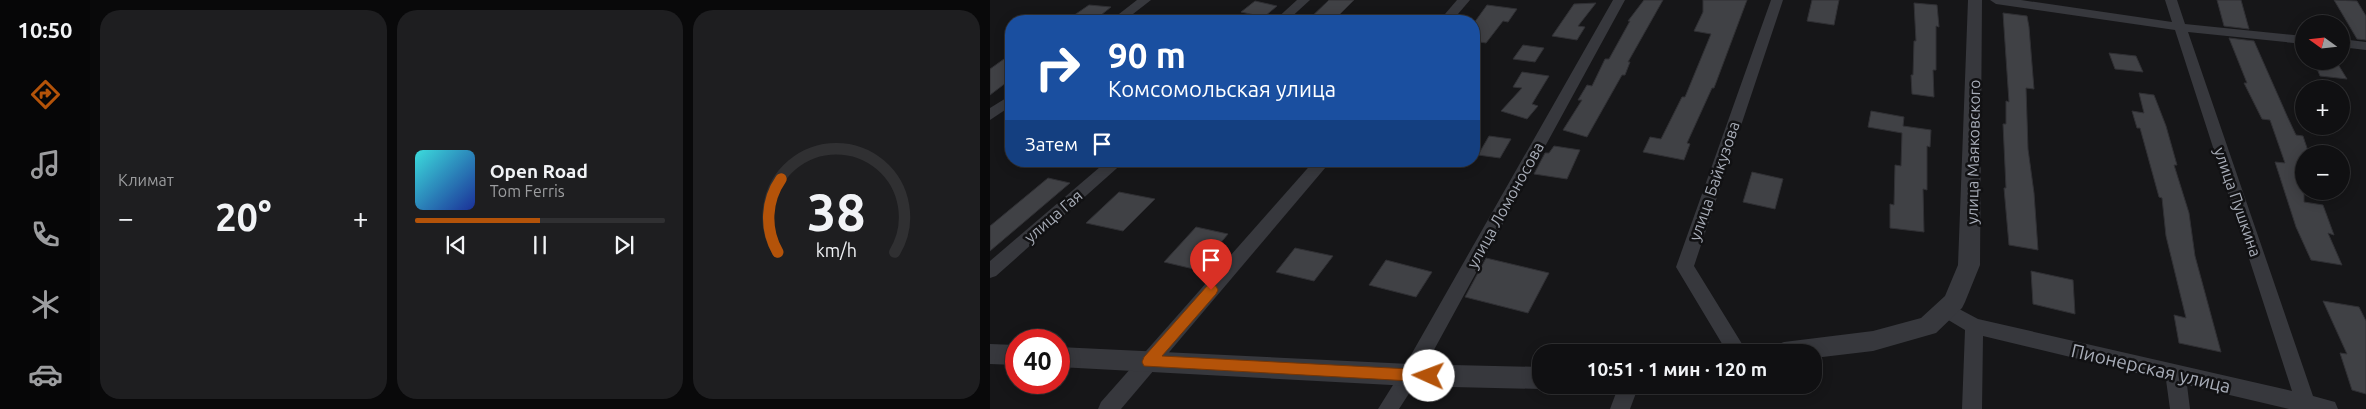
<!DOCTYPE html>
<html lang="ru">
<meta charset="utf-8">
<style>
:root{--surface:#101012;--page:#1e1e20;--text:#f1f3f6;--muted:#9c9d9f;--line:#303032;--accent:#b45309}
body{margin:0;font-family:Ubuntu,sans-serif;background:var(--page);color:var(--text);height:100vh;display:flex;flex-direction:column;font-size:19px;white-space:nowrap}
*{box-sizing:border-box;margin:0}
p{font-size:16px;color:var(--muted)}
.icon{flex:none;width:28px;height:28px;fill:none;stroke:currentColor;stroke-width:2;stroke-linecap:round;stroke-linejoin:round}
.map{position:relative;flex:1;overflow:hidden}
.details{display:flex;flex-direction:column;gap:10px;padding:10px;background:#09090a;width:900px}
.details>*{flex:none}
.hud{position:absolute;left:15px;top:15px;width:475px;height:152px;border-radius:20px;box-shadow:0 2px 12px #0003,0 0 0 1px var(--line);background:#1a4fa0;color:#fff;overflow:hidden}
.needle{width:32px;rotate:285deg}
.controls{position:absolute;left:1305px;top:15px;display:grid;gap:10px}
.controls a{display:grid;place-items:center;width:55px;height:55px;border-radius:50%;background:var(--surface);box-shadow:0 2px 12px #0003,0 0 0 1px var(--line);font-size:25px}
.speed{position:absolute;left:15px;top:329px;display:flex;gap:10px;font-size:25px;font-weight:700;text-align:center}
.speed>*{display:grid;place-content:center;width:65px;height:65px;border-radius:50%;background:var(--surface);box-shadow:0 2px 12px #0003,0 0 0 1px var(--line);line-height:1}
.speed .limit{border:8px solid #d22;background:#fff;color:#111}
.pin{position:absolute;display:grid;place-items:center;width:42px;height:42px;color:#fff;margin:-51px -21px;border-radius:50% 50% 50% 0;rotate:-45deg;box-shadow:0 0 5px #0007}
.pin .icon{rotate:45deg}
.me{position:absolute;width:55px;margin:-28px;rotate:272deg;stroke-linejoin:round;filter:drop-shadow(0 0 4px #0008)}
.turn{display:flex;align-items:center;gap:18px;height:105px;padding:0 20px;font-size:22px}
.turn .icon{width:65px;height:65px;stroke-width:2.5}
.turn b{display:block;font-size:35px;line-height:42px}
.then{display:flex;align-items:center;height:48px;padding:0 20px;background:#0003;gap:10px;font-size:19px}
.big{font-size:38px;font-weight:600;line-height:1.1}
.details .widget{flex:1;display:flex;flex-direction:column;justify-content:center;gap:8px;min-width:0;padding:0 18px;border-radius:20px;background:var(--page)}
.details .dial{align-items:center;gap:0}
.dial svg{height:130px;overflow:visible;fill:none;stroke:var(--line);stroke-width:7;stroke-linecap:round;text-anchor:middle}
.dial text{fill:var(--text);stroke:none}
.song{display:flex;align-items:center;gap:15px}
.cover{width:60px;height:60px;border-radius:8px;background:linear-gradient(135deg,hsl(180 70% 55%),hsl(230 70% 35%))}
.played{height:5px;border-radius:2px;background:linear-gradient(90deg,var(--accent) 50%,var(--line) 50%)}
.keys{display:flex;justify-content:space-around;direction:ltr}
.heat{display:flex;justify-content:space-between;align-items:center;font-size:28px;direction:ltr}
.details .tiles{flex:1;display:grid;gap:10px;grid-template-columns:repeat(3,1fr)}
.trip{position:absolute;left:542px;top:344px;width:290px;height:50px;border-radius:20px;background:var(--surface);box-shadow:0 2px 12px #0003,0 0 0 1px var(--line);font-weight:600;line-height:50px;text-align:center}
main{display:flex;flex:1;min-height:0}
.menu{display:flex;flex-direction:column;width:90px;justify-content:space-around;align-items:center;background:#060607;color:var(--muted)}
.menu .icon{width:35px;height:35px}
.menu .on{color:var(--accent)}
.menu b{font-size:22px;color:var(--text)}
.map>svg:first-child{display:block}
.building{fill:#404145;stroke:#303034}
.lines{fill:none;stroke-linecap:round;stroke-linejoin:round}
.minor{fill:#37383d;fill-rule:evenodd}
.tertiary{fill:#37383d;fill-rule:evenodd}
.route{fill:#b45309;stroke:#753606}
.labels{text-anchor:middle;stroke-width:5;stroke-linejoin:round;paint-order:stroke}
.street-label{font-size:16px;fill:#a8adb8;stroke:#111113}
.near-street-label{font-size:19px;fill:#a8adb8;stroke:#111113}
</style>
<main>
<nav class="menu">
<b>10:50</b>
<svg class="icon on" aria-label="directions" viewBox="0 0 24 24"><path d="M12 3l9 9-9 9-9-9zM9 14v-3h6M13 9l2 2-2 2"/></svg>
<svg class="icon" aria-label="music" viewBox="0 0 24 24"><path d="M9 18V5l10-2v13"/><circle cx="6" cy="18" r="3"/><circle cx="16" cy="16" r="3"/></svg>
<svg class="icon" aria-label="phone" viewBox="0 0 24 24"><path d="M5 4h4l2 5-3 2q2 4 5 5l2-3 5 2v4C11 20 4 13 5 4z"/></svg>
<svg class="icon" aria-label="climate" viewBox="0 0 24 24"><path d="M12 3v18M4 7l16 10M4 17L20 7"/></svg>
<svg class="icon" aria-label="car" viewBox="0 0 24 24"><path d="M5 17H2v-5l4-1 3-4h7l3 4 3 1v5h-3M9 17h6M6 11h13"/><circle cx="7" cy="17" r="2"/><circle cx="17" cy="17" r="2"/></svg>
</nav>
<section class="details">
<div class="tiles">
<div class="widget"><p>Климат</p>
<div class="heat"><a>−</a><b class="big">20°</b><a>+</a></div>
</div>
<div class="widget">
<div class="song"><i class="cover"></i><div><b>Open Road</b><p>Tom Ferris</p></div></div>
<div class="played"></div>
<div class="keys"><svg class="icon" aria-label="previous" viewBox="0 0 24 24"><path d="M18 5L8 12l10 7zM5 5v14"/></svg><svg class="icon" aria-label="pause" viewBox="0 0 24 24"><path d="M8 5v14M16 5v14"/></svg><svg class="icon" aria-label="next" viewBox="0 0 24 24"><path d="M6 5l10 7-10 7zM19 5v14"/></svg></div>
</div>
<div class="widget dial"><svg viewBox="0 0 100 80">
<path d="M14 69A42 42 0 1 1 86 69"/>
<path d="M14 69A42 42 0 0 1 16 24" stroke="#b45309"/>
<text x="50" y="56" font-size="32" font-weight="700">38</text>
<text x="50" y="72" font-size="11">km/h</text>
</svg></div>
</div>
</section>
<div class="map">
<svg width="1376" height="409" viewBox="0 0 1376 409">
<rect width="100%" height="100%" fill="#161618"/>
<!-- building -->
<g class="building">
<path d="M339,0h25l-21,21h-26z"/>
<path d="M654,0h19l-35,62h2l-5,13h-3l-35,62 -24,-7 19,-30h-4l9,-15 5,1 13,-27h4l21,-38h-2z"/>
<path d="M713,0h44l-33,88h-2l-25,55 3,1 -6,16 -41,-8 7,-15 11,2 21,-42h3l26,-63 -17,-3 9,-19z"/>
<path d="M822,0h27l-5,25 -27,-4z"/>
<path d="M1227,0h24l8,29 -25,-3z"/>
<path d="M1344,0l23,1 9,15v24l-9,-1z"/>
<path d="M265,1l22,5 -13,11 -23,-5z"/>
<path d="M606,3l-18,23 7,1 -8,13 -25,-4 22,-32z"/>
<path d="M924,3l23,2 2,22 -3,-1v44h-3l1,27 -22,-3 -1,-19h2l1,-34h2z"/>
<path d="M99,5l22,2 -15,12 -23,-3z"/>
<path d="M497,5l30,4 -9,13 -5,-1 -17,22 -12,-2v-18z"/>
<path d="M1013,13l24,3 2,11 5,62 -8,-1 2,61 6,44 4,57 -29,-5 -5,-57h2l-3,-64h3v-23l3,1z"/>
<path d="M1239,38l25,3 34,77 8,17 7,1 6,18h-5v48l19,3 11,30 -6,-2 14,32 -31,-5 -15,-33 -21,-65 10,1 -15,-43 -8,-1 -18,-36h3z"/>
<path d="M533,45l21,3 -9,14 -22,-3z"/>
<path d="M1119,53l27,3 7,16 -28,-3z"/>
<path d="M21,54v25l-21,16v-26z"/>
<path d="M1324,61h22l11,18 -27,-3z"/>
<path d="M532,72l27,4 -17,28 6,2 -11,13 -26,-8 21,-23 -9,-1z"/>
<path d="M1149,93l15,2 12,31 11,39h-3l15,48 6,43 26,96 -42,-9 -5,-28 12,3 -20,-82 -4,-38 -3,-1 -19,-69h-3l-5,-17 12,2z"/>
<path d="M881,111l33,6 -1,9 28,4 -1,17 -3,-1v44l-4,-1 1,43 -34,-4v-24l4,1 1,-40 6,1 1,-33 -34,-6z"/>
<path d="M499,136l22,3 -11,19 -22,-3z"/>
<path d="M564,146l26,4 -13,29 -33,-5 11,-21h4z"/>
<path d="M762,172l31,7 -8,30 -32,-7z"/>
<path d="M58,178l22,5 -80,68v-25z"/>
<path d="M129,192l36,7 -32,32 -37,-8z"/>
<path d="M206,227l32,7 -30,36 -34,-8z"/>
<path d="M305,248l38,8 -19,25 -38,-9z"/>
<path d="M496,258l63,15 -21,40 -63,-16z"/>
<path d="M396,260l46,12 -16,25 -47,-12z"/>
<path d="M1041,271l42,9 2,34 -42,-10z"/>
<path d="M1333,301l36,6 7,14v73l-14,-4 -12,-37 7,1z"/>
</g>
<g class="lines">
<!-- minor -->
<g class="minor">
<path d="M147,0h14l-27,21h-14z"/>
<path d="M307,0h13l-23,21h-13z"/>
<path d="M467,0h13l-18,21h-13z"/>
<path d="M623,0h12l-208,381 -18,28h-21l25,-40z"/>
<path d="M781,0h12l-89,266 53,86h-20l-51,-85z"/>
<path d="M1000,0h31l151,22 -7,-22h12l8,24 119,12v8l-116,-12 125,364 22,6 3,7h-49l-102,-24 3,24h-20l-4,-29 -183,-44 -1,73h-20l3,-79 -25,-15 -3,-5 3,-5 6,-3 32,17 314,72 -117,-361 -179,-26z"/>
<path d="M1351,39l25,3v8l-25,-3z"/>
<path d="M21,95v11l-21,14v-12z"/>
<path d="M117,161h18l-129,115 -6,2v-17z"/>
<path d="M324,161h17l-210,248h-23l3,-7z"/>
<path d="M629,385h20l-9,24h-20z"/>
</g>
<!-- tertiary -->
<g class="tertiary">
<path d="M978,0h14l-2,265 -15,37 -3,6 -26,25 -63,18 -59,7v-6h-42l4,-7 8,-3 89,-11 48,-13 24,-22 13,-31z"/>
<path d="M0,344l26,1v20l-26,-1z"/>
<path d="M69,347l351,17 131,3v18h9l-9,4 -131,-3 -351,-19z"/>
</g>
</g>
<!-- route -->
<path class="route" d="M221,285l5,1 2,4 -2,4 -54,62 267,14 5,2 2,4 -2,4 -5,2 -285,-16 -2,-4 2,-5 63,-71z"/>
<g class="labels">
<!-- street labels -->
<g class="street-label">
<text transform="translate(983 152) rotate(-89)" y="6">улица Маяковского</text>
<text transform="translate(724 181) rotate(-71)" y="6">улица Байкузова</text>
<text transform="translate(1248 202) rotate(71)" y="6">улица Пушкина</text>
<text transform="translate(515 205) rotate(-61)" y="6">улица Ломоносова</text>
<text transform="translate(63 216) rotate(-41)" y="6">улица Гая</text>
</g>
<!-- near-street labels -->
<g class="near-street-label">
<text transform="translate(1161 368) rotate(13)" y="7">Пионерская улица</text>
</g>
</g>
</svg>
<div class="controls">
<a><svg class="needle" viewBox="-14 -14 28 28"><path d="M0-13l5 13h-10z" fill="#e53935"/><path d="M0 13l5-13h-10z" fill="#9c9d9f"/></svg></a>
<a>+</a>
<a>−</a>
</div>
<div class="speed"><div class="limit">40</div></div>
<div class="pin" style="left:221px;top:290px;background:#d93025"><svg class="icon" aria-label="arrive" viewBox="0 0 24 24"><path d="M6 21V4h12l-3 4 3 4H6"/></svg></div>
<svg class="me" style="left:439px;top:376px" viewBox="-20 -20 40 40"><circle r="19" fill="#fff"/><path d="M0-13L10 11 0 6-10 11z" fill="#b45309"/></svg>
<div class="trip">10:51 · 1 мин · 120 m</div>
<div class="hud">
<div class="turn"><svg class="icon" aria-label="right" viewBox="0 0 24 24"><path d="M7 20v-9h11M14 6l5 5-5 5"/></svg><div><b>90 m</b>Комсомольская улица</div></div>
<div class="then">Затем<svg class="icon" aria-label="arrive" viewBox="0 0 24 24"><path d="M6 21V4h12l-3 4 3 4H6"/></svg></div>
</div>
</div>
</main>
